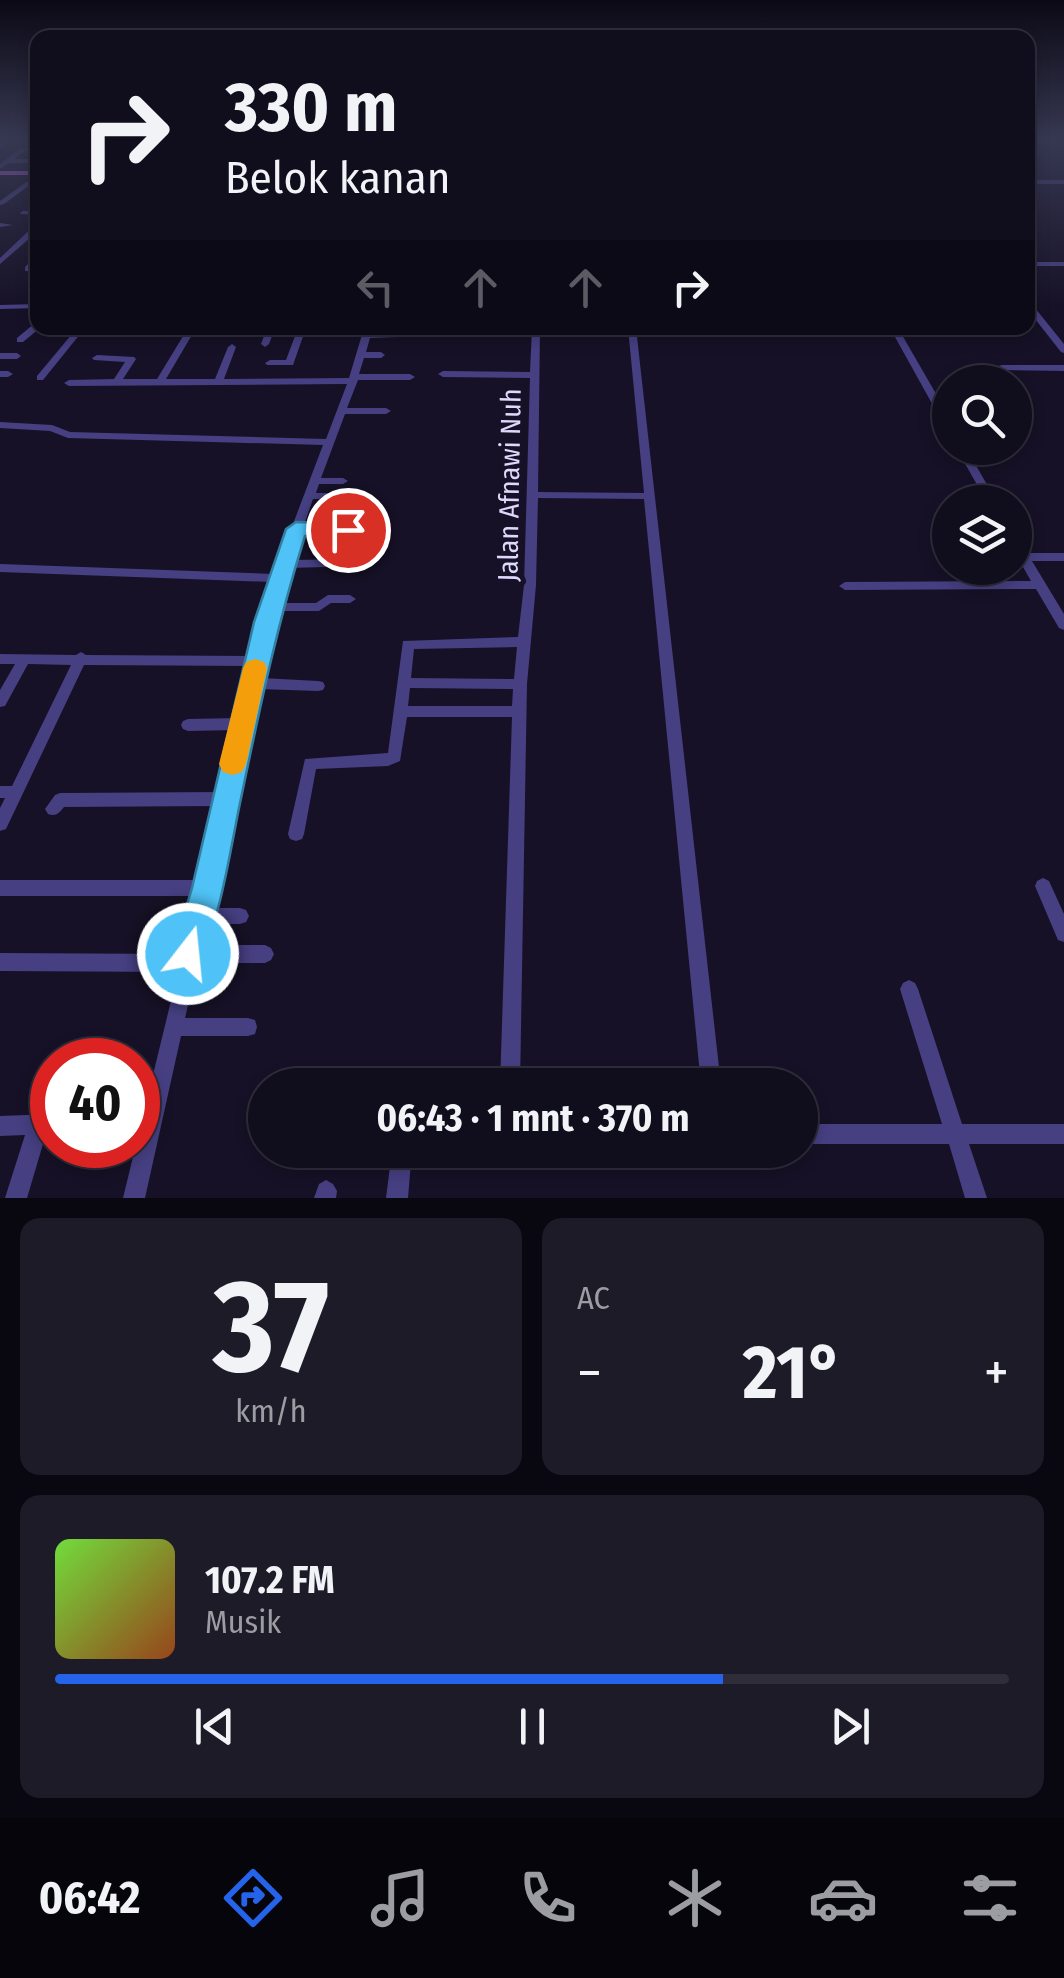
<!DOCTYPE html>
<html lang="id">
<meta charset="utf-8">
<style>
:root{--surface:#100d1c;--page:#1e1b29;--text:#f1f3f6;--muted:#9c9ca3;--line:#302d3b;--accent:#2563eb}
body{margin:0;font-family:"Fira Sans Condensed",sans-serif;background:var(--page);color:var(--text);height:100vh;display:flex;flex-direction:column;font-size:38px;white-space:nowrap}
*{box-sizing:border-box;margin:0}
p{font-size:32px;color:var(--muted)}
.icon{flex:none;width:55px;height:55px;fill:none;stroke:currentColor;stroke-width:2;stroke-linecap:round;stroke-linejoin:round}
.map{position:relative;height:1198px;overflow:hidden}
.side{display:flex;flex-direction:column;gap:20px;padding:20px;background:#09070f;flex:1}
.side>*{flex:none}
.banner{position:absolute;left:30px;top:30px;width:1005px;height:305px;border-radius:20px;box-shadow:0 5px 15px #0003,0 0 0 2px var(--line);background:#100d1c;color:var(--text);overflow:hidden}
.controls{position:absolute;left:932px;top:365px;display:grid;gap:20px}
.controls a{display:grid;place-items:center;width:100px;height:100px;border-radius:50%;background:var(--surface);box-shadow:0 5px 15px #0003,0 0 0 2px var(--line);font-size:50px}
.speed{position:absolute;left:30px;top:1038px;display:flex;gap:20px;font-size:50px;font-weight:700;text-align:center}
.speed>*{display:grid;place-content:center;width:130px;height:130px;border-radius:50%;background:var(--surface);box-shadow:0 5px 15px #0003,0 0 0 2px var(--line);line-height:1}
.speed .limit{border:15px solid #d22;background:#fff;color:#111}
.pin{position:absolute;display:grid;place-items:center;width:85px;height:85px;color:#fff;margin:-42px;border:5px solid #fff;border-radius:50%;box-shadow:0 2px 10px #0007}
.me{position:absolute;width:110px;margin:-55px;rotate:16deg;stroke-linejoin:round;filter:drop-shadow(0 0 8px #0008)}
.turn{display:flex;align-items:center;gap:35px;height:210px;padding:0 30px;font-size:45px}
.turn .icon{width:130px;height:130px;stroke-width:2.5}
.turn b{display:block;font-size:70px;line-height:85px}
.lanes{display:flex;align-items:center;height:95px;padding:0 30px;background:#0003;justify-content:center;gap:50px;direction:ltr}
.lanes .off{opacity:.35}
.big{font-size:75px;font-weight:700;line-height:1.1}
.side .widget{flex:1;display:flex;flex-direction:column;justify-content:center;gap:15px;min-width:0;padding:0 35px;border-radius:20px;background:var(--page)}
.side .dial{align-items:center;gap:0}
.dial b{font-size:130px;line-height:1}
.song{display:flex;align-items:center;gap:30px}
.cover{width:120px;height:120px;border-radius:15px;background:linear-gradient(135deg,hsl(100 70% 55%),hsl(20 70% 35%))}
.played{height:10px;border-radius:5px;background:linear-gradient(90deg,var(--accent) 70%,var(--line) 70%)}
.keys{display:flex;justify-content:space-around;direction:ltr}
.heat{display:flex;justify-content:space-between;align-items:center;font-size:55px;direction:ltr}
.side .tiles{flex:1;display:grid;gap:20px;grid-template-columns:1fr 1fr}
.widget:last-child{grid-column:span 2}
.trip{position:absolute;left:248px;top:1068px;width:570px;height:100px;border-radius:50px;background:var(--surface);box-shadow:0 5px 15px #0003,0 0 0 2px var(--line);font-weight:700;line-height:100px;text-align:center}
.tab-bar{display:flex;height:160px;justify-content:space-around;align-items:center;background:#06050b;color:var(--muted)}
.tab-bar .icon{width:70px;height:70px}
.tab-bar .current{color:var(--accent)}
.tab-bar b{font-size:45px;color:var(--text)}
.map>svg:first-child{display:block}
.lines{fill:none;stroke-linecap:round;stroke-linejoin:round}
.minor{fill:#463f82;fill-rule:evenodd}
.major{fill:#ca67f5;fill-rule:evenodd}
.route{fill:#4fc3f7;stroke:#337fa1;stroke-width:2.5}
.slow{fill:#f59e0b}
.labels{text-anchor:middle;stroke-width:10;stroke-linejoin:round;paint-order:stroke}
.street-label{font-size:28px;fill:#dfd8fc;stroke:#161126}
</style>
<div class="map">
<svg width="1064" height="1198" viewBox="0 0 1064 1198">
<rect width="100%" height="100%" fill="#161126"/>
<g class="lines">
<!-- minor -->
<g class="minor">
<path d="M3,140h6l-9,8v-5z"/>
<path d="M38,146v4l-13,1 -11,8h24v4h-29l-9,6v-5l21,-16z"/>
<path d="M1028,151l13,2 -13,2z"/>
<path d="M38,174v5l-34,25 -4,1v-4z"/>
<rect x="1028" y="180" width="36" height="4"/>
<path d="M23,211h15v4l-17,-1 -1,-1z"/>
<path d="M0,223l13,2 -13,2z"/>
<path d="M35,225h3v6l-38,33v-6z"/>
<path d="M35,257h3v7l-7,7h-6v-4z"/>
<rect x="1028" y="262" width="36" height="4"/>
<path d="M1028,303h3l33,41v9l-3,-1 -33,-42z"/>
<path d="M38,304v4l-38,1v-4z"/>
<path d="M35,323h3v5h2l-17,14h-6v-4z"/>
<path d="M77,328h8l-42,52h-6v-4z"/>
<path d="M188,328h8l-30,51h49l13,-32 4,-3 4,3 -12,32 125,-1 15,-50h8l-1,4h21l4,-4h8l-7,9 -27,1 -4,14h15l4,3 -4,3h-17l-5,16h51l5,3 -5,3h-52l-11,28h39l5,3 -5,3h-41l-24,64h22l5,3 -5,3h-24l-3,9h20l6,3 -6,3h-23l-9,26 44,1 6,4 -6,4 -47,-1 -10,27 67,-1 4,1 2,3 -2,3 -74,2 -9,35h37l12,-8h22l6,4 -6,4h-19l-12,8h-42l-15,67 56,3 5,1 2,4 -2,4 -5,1 -59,-2 -49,219h30l6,2 3,6 -3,6 -6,2h-34l-5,21h64l6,3 3,6 -3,6 -6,3h-67l-13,55h63l7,2 2,7 -2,7 -7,2h-67l-36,162h-22l55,-226 -178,-1v-18l179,1 4,-7 13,-51h-196v-16h200l17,-74 -153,1c-5,6 -8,10 -16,7l-3,-5 10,-14 5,-2 161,-1 15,-62 -48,1 -5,-2 -2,-4 2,-4 5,-2 50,-1 7,-35 6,-17 -167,-1 -78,164 -6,2v-23l5,-10h-5v-12h12l59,-121 -43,-1 -23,42 -5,1v-17l15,-26h-15v-10l76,1 5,-3 5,3 167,1 18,-74 -271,-10v-8l274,10 49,-129 -255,-7 -18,-7 -50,-3v-6l52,3 18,7 256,7 21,-55 -278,2 -5,-3 5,-3 45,-1 11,-17 -31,-2 -2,-2 5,-3 37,2 2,2 -13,20h34z"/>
<path d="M267,328h8l-6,16 -4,3 -4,-3z"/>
<path d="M298,328h8l-13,37h-26l-2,-2 5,-3h16z"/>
<path d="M532,328h8l-2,164 106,1 -16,-165h8l85,757h-20l-57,-586 -106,-1 -2,87 -9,99 -7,401h-20l12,-368h-105l-7,44 -12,5 -72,3 -12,65 -2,5 -6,2 -6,-2 -2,-5 17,-75 83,-6 15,-112 115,-4 6,-52 6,-207 -87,-1 -5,-3 5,-3 87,1zM517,647l-3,32 -103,-1 3,-29zM410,688l103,1 -1,17h-104z"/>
<path d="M890,328h8l52,90v12l-5,-3z"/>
<path d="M0,353h17l4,3 -4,3h-17z"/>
<path d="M1002,365h62v6l-65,-1v-4z"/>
<path d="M0,371h8l5,3 -5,3h-8z"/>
<path d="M956,448h10l31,54h-10z"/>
<path d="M1015,539l4,1 8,13h37v8h-32l32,53v16l-5,-2 -23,-39 -191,1 -6,-4 6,-4 186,-1 -16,-28z"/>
<path d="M1043,878l6,3 15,33v28l-6,-2 -23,-54 2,-5z"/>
<path d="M909,980l6,3 3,6 44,135h102v20h-95l18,54h-22l-16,-54h-149v-20h142l-42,-135 3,-6z"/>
<path d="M52,1114v20h-6l-19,64h-22l20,-63 -25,1v-20z"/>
<path d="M392,1150h20l-4,48h-22z"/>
<path d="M326,1180l7,4 4,7 -1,7h-22l5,-14z"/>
</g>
<!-- major -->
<rect class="major" x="0" y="171" width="38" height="4"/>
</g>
<!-- sky -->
<linearGradient id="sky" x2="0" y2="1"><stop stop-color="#0c0915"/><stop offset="0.45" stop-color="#363852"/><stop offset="1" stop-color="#363852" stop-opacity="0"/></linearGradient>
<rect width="1064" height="308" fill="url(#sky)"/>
<!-- route -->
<path class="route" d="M296,522l52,1 11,7 -11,7 -43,-1c-28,88 -46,176 -65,267 -11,54 -19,111 -41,162l-11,5 -11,-5 -5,-11 20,-66 62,-266 32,-93z"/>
<!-- slow -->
<path class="slow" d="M255,659l9,3 3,6 -21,96 -4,8 -9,3 -10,-3 -4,-8 24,-96 3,-6z"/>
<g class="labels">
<!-- street labels -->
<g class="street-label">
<text transform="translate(509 485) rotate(-89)" y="10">Jalan Afnawi Nuh</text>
</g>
</g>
</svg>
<div class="controls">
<a><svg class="icon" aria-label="search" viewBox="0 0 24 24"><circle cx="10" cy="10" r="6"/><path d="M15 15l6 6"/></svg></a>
<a><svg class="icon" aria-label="layers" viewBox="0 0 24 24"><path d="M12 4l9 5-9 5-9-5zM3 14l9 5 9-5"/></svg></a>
</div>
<div class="speed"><div class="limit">40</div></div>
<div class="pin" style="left:348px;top:530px;background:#d93025"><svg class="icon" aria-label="arrive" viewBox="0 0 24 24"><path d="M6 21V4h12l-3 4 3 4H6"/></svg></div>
<svg class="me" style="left:188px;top:954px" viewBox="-20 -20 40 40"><circle r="17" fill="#4fc3f7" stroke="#fff" stroke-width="3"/><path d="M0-11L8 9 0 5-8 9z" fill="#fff"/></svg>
<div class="trip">06:43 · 1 mnt · 370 m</div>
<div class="banner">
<div class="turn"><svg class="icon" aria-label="right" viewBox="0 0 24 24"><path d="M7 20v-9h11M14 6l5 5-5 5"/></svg><div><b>330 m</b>Belok kanan</div></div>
<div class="lanes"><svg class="icon off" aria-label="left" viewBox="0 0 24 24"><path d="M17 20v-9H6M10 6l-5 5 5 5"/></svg><svg class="icon off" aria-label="ahead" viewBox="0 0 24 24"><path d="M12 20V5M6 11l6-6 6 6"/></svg><svg class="icon off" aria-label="ahead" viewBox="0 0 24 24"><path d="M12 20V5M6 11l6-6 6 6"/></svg><svg class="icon" aria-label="right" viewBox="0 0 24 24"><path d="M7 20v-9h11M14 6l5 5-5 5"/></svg></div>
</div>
</div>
<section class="side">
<div class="tiles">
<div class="widget dial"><b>37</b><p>km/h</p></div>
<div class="widget"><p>AC</p>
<div class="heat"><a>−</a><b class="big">21°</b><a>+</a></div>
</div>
<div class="widget">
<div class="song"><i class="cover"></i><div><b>107.2 FM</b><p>Musik</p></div></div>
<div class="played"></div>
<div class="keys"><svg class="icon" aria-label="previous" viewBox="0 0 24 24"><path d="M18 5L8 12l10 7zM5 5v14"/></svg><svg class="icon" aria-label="pause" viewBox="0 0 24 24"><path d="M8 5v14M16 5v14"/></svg><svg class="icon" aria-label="next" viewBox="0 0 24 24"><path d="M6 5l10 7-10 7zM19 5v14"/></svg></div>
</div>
</div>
</section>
<nav class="tab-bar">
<b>06:42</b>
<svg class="icon current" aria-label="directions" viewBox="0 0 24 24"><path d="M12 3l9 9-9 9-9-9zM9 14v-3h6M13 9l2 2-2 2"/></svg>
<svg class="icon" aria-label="music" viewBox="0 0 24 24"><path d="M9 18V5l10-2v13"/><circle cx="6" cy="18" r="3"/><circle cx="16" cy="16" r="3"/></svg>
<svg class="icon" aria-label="phone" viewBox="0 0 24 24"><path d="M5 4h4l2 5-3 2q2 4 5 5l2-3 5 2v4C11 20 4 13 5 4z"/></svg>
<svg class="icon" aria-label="climate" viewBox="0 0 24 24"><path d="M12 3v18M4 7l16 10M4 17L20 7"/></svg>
<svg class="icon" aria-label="car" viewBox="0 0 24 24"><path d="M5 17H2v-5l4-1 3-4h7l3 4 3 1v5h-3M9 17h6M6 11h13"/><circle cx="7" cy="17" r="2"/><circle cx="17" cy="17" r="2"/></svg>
<svg class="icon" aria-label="filters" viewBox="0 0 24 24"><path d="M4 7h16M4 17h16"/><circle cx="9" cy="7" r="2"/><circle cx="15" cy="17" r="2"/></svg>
</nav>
